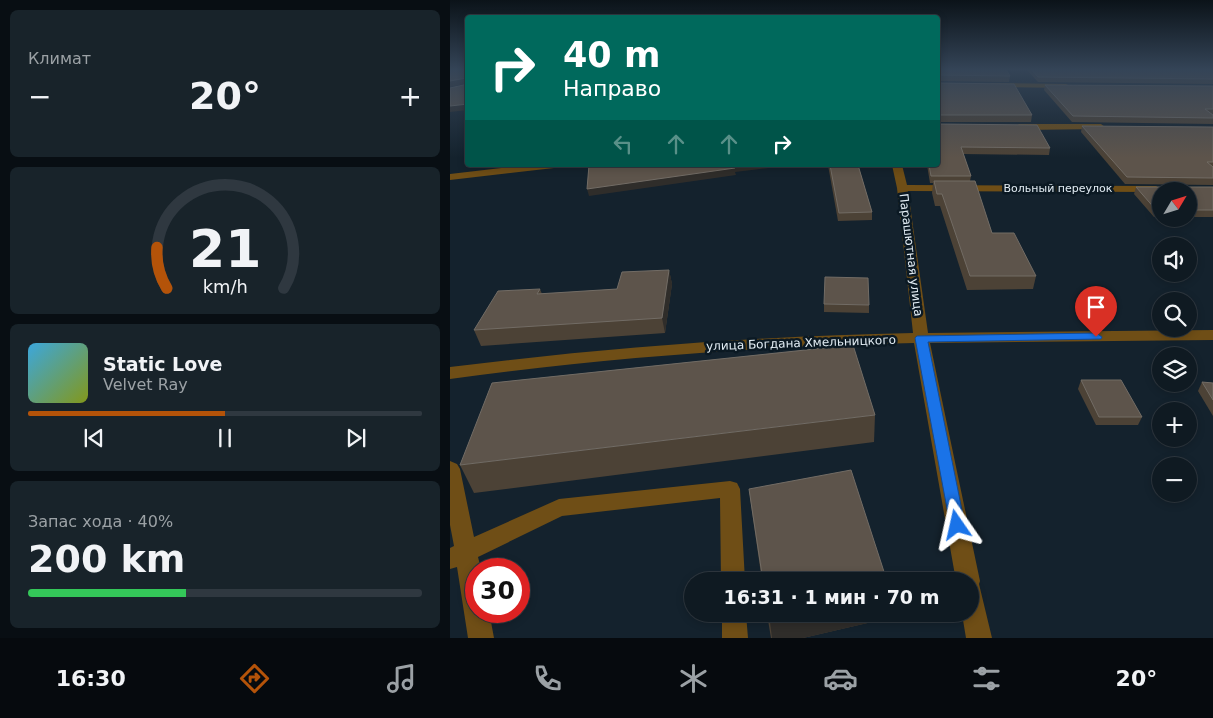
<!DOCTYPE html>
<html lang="ru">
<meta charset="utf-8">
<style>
:root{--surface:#0f1a22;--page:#18232a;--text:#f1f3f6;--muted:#9ba1a5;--line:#2f3840;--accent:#b45309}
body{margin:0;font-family:"DejaVu Sans",sans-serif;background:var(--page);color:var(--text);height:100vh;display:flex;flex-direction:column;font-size:19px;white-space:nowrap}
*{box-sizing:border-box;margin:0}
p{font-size:16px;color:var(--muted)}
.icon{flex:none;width:28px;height:28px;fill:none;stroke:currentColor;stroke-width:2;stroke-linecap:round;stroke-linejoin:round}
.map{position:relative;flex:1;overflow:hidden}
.panel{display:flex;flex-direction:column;gap:10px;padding:10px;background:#080e13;width:450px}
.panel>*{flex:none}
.banner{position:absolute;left:15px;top:15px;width:475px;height:152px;border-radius:5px;box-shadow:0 2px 8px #0003,0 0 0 1px var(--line);background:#00695c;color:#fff;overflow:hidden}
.needle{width:32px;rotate:52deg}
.fabs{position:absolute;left:702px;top:182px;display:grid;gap:10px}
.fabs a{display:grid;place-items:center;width:45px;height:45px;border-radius:50%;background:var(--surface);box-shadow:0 2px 8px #0003,0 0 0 1px var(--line);font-size:25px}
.speed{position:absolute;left:15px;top:558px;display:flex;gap:10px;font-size:25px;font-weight:700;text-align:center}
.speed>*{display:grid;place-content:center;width:65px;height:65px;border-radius:50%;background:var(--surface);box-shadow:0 2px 8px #0003,0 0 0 1px var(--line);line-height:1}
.speed .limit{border:8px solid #d22;background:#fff;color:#111}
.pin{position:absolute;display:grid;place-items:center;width:42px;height:42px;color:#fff;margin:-51px -21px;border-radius:50% 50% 50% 0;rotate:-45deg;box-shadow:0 0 5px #0007}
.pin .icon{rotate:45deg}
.me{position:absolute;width:55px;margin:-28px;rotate:349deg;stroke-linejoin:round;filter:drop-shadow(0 0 4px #0008)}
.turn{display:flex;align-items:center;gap:18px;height:105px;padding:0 15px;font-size:22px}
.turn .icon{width:65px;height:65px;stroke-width:2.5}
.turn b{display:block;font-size:35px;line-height:42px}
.lanes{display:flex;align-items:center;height:48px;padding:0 15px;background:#0003;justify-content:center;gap:25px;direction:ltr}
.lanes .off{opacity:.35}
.big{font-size:38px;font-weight:600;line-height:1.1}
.panel .widget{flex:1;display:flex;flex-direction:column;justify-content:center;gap:8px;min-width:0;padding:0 18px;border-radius:8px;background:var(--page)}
.panel .dial{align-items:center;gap:0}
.dial svg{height:130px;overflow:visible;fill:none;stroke:var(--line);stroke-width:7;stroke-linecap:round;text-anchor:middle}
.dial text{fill:var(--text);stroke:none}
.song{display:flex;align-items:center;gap:15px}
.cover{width:60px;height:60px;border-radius:8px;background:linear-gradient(135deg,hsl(200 70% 55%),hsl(70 70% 35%))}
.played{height:5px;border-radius:2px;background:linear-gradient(90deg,var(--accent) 50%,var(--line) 50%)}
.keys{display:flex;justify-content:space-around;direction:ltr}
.heat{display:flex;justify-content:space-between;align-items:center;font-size:28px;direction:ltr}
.charge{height:8px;border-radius:4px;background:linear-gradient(90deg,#34c759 40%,var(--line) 0)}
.trip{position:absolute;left:234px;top:572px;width:295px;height:50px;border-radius:25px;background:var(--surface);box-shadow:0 2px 8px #0003,0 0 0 1px var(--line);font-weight:600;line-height:50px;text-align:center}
.dock{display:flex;height:80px;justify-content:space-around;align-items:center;background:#060a0e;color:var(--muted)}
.dock .icon{width:35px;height:35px}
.dock .current{color:var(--accent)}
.dock b{font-size:22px;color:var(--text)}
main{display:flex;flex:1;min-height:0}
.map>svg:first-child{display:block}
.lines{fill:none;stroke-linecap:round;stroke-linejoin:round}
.minor{fill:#6f4e16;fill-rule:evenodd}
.wall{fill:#4c4236}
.shaded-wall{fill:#2f2d2a}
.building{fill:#5d544b;stroke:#726c65}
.route{fill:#1a73e8;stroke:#114b97}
.labels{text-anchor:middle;stroke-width:5;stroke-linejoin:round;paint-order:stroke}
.far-street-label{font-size:11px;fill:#e3edf4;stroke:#0b1923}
.street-label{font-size:12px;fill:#e3edf4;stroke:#0b1923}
</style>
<main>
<section class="panel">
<div class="widget"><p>Климат</p>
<div class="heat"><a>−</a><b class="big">20°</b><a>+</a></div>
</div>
<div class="widget dial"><svg viewBox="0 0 100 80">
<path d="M14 69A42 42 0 1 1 86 69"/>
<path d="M14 69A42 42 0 0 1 8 44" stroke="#b45309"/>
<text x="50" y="56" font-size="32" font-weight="700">21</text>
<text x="50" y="72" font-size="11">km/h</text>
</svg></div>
<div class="widget">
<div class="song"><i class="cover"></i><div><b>Static Love</b><p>Velvet Ray</p></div></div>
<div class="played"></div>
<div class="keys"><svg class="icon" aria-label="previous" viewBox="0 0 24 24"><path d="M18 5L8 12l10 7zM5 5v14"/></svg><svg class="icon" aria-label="pause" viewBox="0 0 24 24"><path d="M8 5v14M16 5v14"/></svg><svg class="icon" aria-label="next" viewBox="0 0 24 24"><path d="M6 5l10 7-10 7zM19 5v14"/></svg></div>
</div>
<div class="widget"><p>Запас хода · 40%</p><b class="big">200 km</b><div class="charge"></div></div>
</section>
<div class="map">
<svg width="763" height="638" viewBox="0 0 763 638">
<rect width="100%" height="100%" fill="#14222d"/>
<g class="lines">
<!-- minor -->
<g class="minor">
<path d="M541,83l75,1 4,2 -4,2 -72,-1 -4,-2z"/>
<path d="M651,124l4,3 -1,2 -85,1 -4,-3 4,-3z"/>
<path d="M78,165h31l-5,3 -104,12v-6z"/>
<path d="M442,165h10l5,20 249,1 5,3 -5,3 -248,-1 20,142 285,-3v10l-283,3 50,238 -1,3 13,54h-26l-4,-24h8v-33h-14l-42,-238c-156,3 -310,15 -464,36v-12c154,-19 308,-31 463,-34l-16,-145z"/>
<path d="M0,461l7,3 3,5 14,68 85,-38 171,-18 7,2 3,6 5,92h-24l-1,-83 -158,18 -84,41 3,12h-5v42h13l5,27h-26l-11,-71 -7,2v-21l4,-2 -4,-21z"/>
<path d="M272,614h24l2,24h-26z"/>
</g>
</g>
<!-- wall -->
<g class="wall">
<path d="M488,69l72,7 -1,6 -71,-1z"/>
<path d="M576,69h187v15l-175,-2z"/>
<path d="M488,83l94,32 -1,7h-93z"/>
<path d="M595,85l168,1v38l-141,-2 -28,-32z"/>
<path d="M488,124l112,24 -1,7 -86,-1 8,22 -1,5 22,52 44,43 -3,13 -66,1 -27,-84h-5l-3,-13 1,-10h-3l-3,-18h11z"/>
<path d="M632,126l131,1v58l-88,-1 -44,-52z"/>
<path d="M378,165h30l14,47v8l-34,1z"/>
<path d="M686,187h77v30h-24v-26h-28v26h-7l-20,-23z"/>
<path d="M219,270l3,14 -7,49 -184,13 -7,-16 66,-41 2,5 75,-5z"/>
<path d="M374,304l45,1v8l-45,-1z"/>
<path d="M631,380l61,37 -4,8h-42l-18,-36z"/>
<path d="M752,382l11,1v33l-15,-25z"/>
<path d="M425,415l-1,27 -400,51 -14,-28z"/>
<path d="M299,489l138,92h-125l-10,-69z"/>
<path d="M317,614h123l-1,4 -86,20h-32z"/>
</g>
<!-- shaded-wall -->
<g class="shaded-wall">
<path d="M16,78l2,5 -18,4v-6z"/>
<path d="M18,104v6l-18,2v-6z"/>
<path d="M283,165h62l-60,7 1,3 -147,21 -2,-7z"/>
<path d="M219,270l3,14 -7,49 -3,-15z"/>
<path d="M357,614h83l-1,4 -86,20h-31l-2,-16z"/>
</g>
<!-- building -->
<g class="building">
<path d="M0,69h18v13l-2,-4 -16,3z"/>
<path d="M488,69h68l4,7 -71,-1 -1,1z"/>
<path d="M581,69h182v10l-175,-2z"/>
<path d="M488,83l76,1 18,31h-93l-1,1z"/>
<path d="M18,84v20l-18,2v-18z"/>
<path d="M595,85l168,1v23h-8l8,6v3l-140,-2z"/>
<path d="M488,124l99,1 13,23 -89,-1 10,29h-40l-2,-11h9z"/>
<path d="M632,126l131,1v35h-6l6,5v11l-86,-1z"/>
<path d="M139,165h145l1,3 -148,21z"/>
<path d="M380,165h28l14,47 -33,1z"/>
<path d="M484,181h41l17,52h22l22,43h-66l-28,-82h-5z"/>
<path d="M686,187h77v23h-24v-19h-28v19h-5z"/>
<path d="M219,270l-7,48 -188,12 24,-39 42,-2 -3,5 80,-5 5,-17z"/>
<path d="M375,277l43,1 1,27 -45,-1z"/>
<path d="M403,345l22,70 -415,50 32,-82z"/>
<path d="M631,380h40l21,37h-43z"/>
<path d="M752,382l11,1v17z"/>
<path d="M401,470l36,111h-124l-14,-92z"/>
<path d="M319,614h38l-37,8z"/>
</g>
<!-- sky -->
<linearGradient id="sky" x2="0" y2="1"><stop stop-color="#0b1319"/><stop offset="0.44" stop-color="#344457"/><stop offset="1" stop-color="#344457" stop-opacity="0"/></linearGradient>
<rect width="763" height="158" fill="url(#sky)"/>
<!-- route -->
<path class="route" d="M646,333l6,4 -1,2 -173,3 37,183 -2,5 -6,2 -6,-2 -36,-192 2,-2z"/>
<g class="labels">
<!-- far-street labels -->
<g class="far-street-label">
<text x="608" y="192">Вольный переулок</text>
</g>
<!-- street labels -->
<g class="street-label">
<text transform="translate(461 255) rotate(83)" y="4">Парашютная улица</text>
<text transform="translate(351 343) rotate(-2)" y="4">улица Богдана Хмельницкого</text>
</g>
</g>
</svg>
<div class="fabs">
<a><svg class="needle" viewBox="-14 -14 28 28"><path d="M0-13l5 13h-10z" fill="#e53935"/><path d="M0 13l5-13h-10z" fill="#9ba1a5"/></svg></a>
<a><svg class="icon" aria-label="sound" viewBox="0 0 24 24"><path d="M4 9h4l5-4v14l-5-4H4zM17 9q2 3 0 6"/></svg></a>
<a><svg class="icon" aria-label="search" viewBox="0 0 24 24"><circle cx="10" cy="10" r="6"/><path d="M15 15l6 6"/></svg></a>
<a><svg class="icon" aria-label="layers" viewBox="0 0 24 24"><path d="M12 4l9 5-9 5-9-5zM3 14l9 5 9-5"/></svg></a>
<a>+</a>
<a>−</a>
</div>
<div class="speed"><div class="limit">30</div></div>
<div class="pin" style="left:646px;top:337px;background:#d93025"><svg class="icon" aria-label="arrive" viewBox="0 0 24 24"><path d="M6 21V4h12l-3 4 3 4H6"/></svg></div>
<svg class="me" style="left:507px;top:525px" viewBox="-20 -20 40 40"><path d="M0-17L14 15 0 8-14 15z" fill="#1a73e8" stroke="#fff" stroke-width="4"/></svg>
<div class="trip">16:31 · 1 мин · 70 m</div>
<div class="banner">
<div class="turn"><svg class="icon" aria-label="right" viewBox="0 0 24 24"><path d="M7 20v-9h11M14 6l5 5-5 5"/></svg><div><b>40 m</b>Направо</div></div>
<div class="lanes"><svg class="icon off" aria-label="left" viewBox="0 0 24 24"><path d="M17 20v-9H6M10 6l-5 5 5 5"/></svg><svg class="icon off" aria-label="ahead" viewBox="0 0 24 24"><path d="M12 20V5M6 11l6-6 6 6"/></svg><svg class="icon off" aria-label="ahead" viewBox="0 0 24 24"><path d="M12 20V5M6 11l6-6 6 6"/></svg><svg class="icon" aria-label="right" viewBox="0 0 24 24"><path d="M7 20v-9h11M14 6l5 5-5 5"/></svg></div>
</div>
</div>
</main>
<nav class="dock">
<b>16:30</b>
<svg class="icon current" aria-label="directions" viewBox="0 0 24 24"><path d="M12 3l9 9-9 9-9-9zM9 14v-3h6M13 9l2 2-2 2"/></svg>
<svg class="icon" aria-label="music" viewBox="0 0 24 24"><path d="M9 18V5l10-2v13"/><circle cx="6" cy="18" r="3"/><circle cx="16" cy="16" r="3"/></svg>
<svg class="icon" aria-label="phone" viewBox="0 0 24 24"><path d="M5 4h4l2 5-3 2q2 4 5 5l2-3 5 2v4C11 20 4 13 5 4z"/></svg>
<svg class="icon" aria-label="climate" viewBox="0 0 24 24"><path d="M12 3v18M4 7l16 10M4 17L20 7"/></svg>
<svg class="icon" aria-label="car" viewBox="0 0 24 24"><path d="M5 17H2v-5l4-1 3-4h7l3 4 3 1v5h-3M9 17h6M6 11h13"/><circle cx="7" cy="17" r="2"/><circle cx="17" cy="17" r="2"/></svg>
<svg class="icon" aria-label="filters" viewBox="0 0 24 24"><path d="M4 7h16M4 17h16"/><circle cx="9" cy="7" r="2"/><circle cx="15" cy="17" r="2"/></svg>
<b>20°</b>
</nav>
